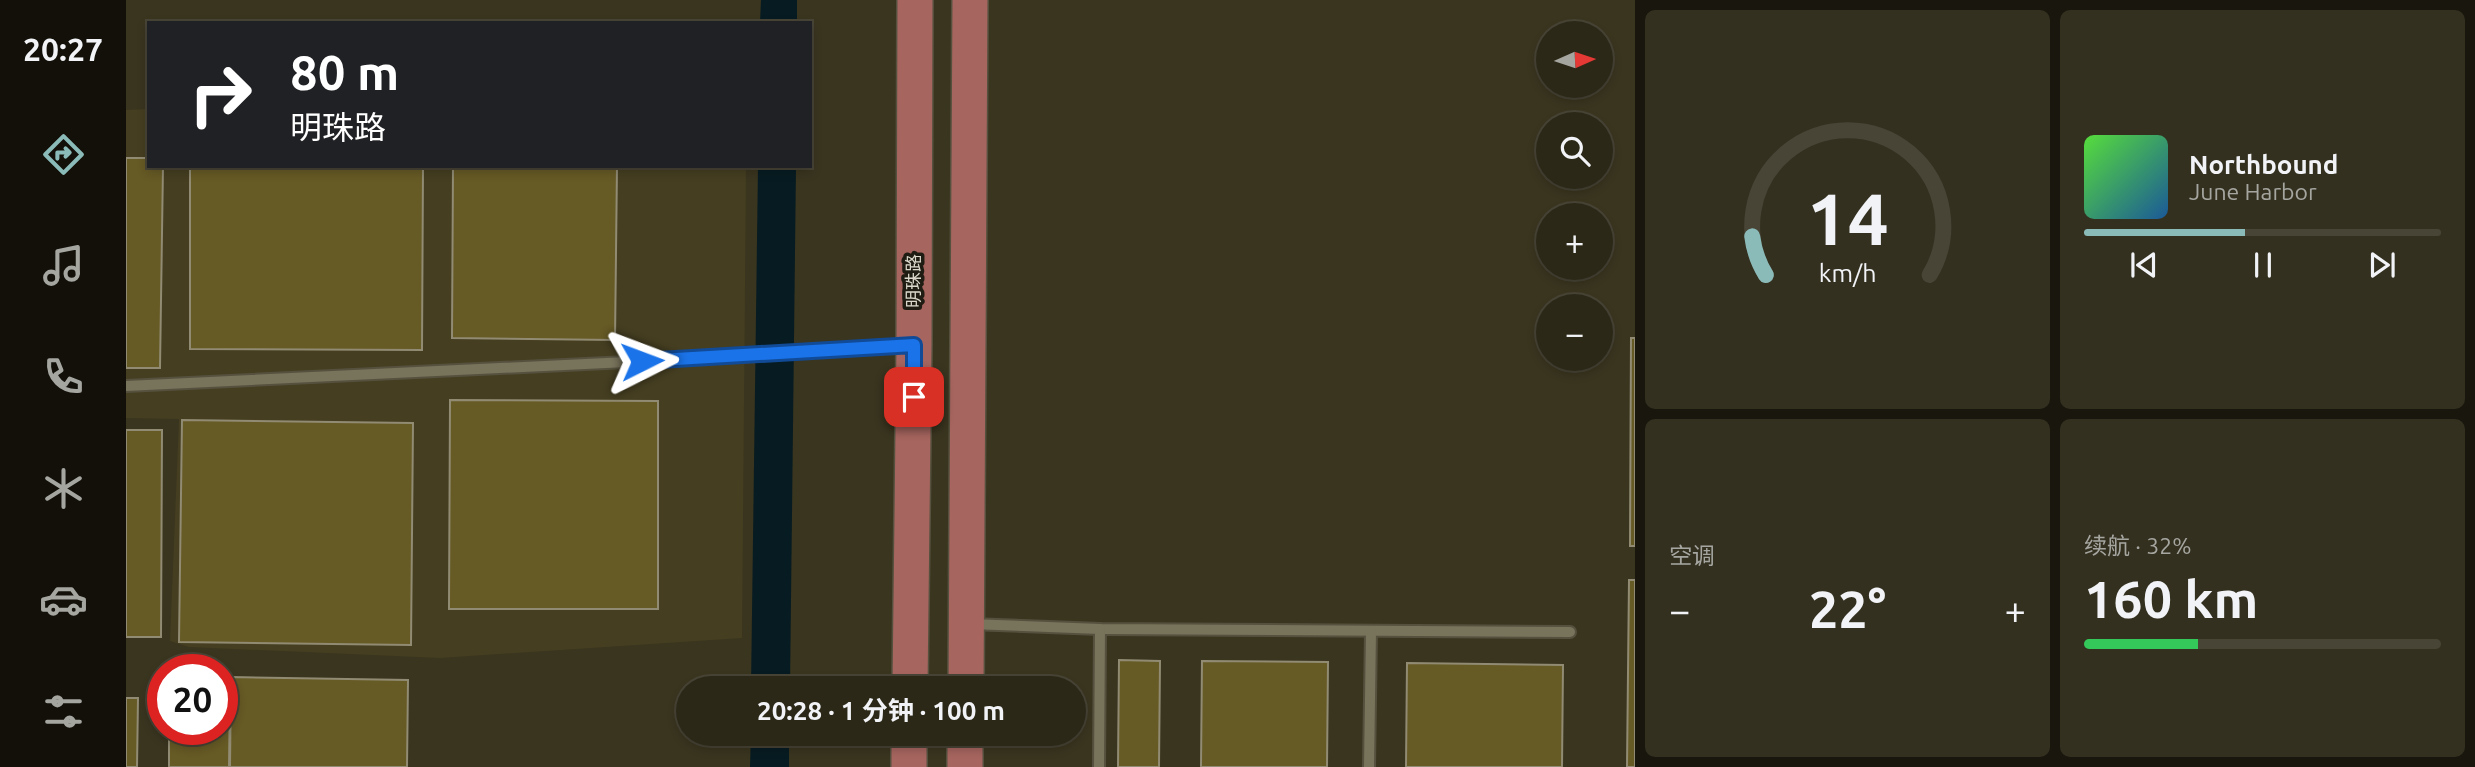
<!DOCTYPE html>
<html lang="zh">
<meta charset="utf-8">
<style>
:root{--surface:#2c2817;--page:#343020;--text:#f1f3f6;--muted:#a6a6a1;--line:#484436;--accent:#8bbbb9}
body{margin:0;font-family:Ubuntu,"Noto Sans SC",sans-serif;background:var(--page);color:var(--text);height:100vh;display:flex;flex-direction:column;font-size:26px;white-space:nowrap}
*{box-sizing:border-box;margin:0}
p{font-size:23px;color:var(--muted)}
.icon{flex:none;width:38px;height:38px;fill:none;stroke:currentColor;stroke-width:2;stroke-linecap:round;stroke-linejoin:round}
.map{position:relative;flex:1;overflow:hidden}
.panel{display:flex;flex-direction:column;gap:10px;padding:10px;background:#18160d;width:840px}
.panel>*{flex:none}
.guide{position:absolute;left:21px;top:21px;width:665px;height:147px;border-radius:0px;box-shadow:0 4px 10px #0003,0 0 0 2px var(--line);background:#202124;color:#fff;overflow:hidden}
.needle{width:46px;rotate:87deg}
.fabs{position:absolute;left:1410px;top:21px;display:grid;gap:14px}
.fabs a{display:grid;place-items:center;width:77px;height:77px;border-radius:50%;background:var(--surface);box-shadow:0 4px 10px #0003,0 0 0 2px var(--line);font-size:35px}
.speed{position:absolute;left:21px;top:654px;display:flex;gap:14px;font-size:35px;font-weight:700;text-align:center}
.speed>*{display:grid;place-content:center;width:91px;height:91px;border-radius:50%;background:var(--surface);box-shadow:0 4px 10px #0003,0 0 0 2px var(--line);line-height:1}
.speed .limit{border:10px solid #d22;background:#fff;color:#111}
.pin{position:absolute;display:grid;place-items:center;width:60px;height:60px;color:#fff;margin:-30px;border-radius:14px;box-shadow:0 4px 10px #0006}
.me{position:absolute;width:77px;margin:-38px;rotate:87deg;stroke-linejoin:round;filter:drop-shadow(0 0 5px #0008)}
.turn{display:flex;align-items:center;gap:24px;height:147px;padding:0 28px;font-size:32px}
.turn .icon{width:91px;height:91px;stroke-width:2.5}
.turn b{display:block;font-size:49px;line-height:60px}
.big{font-size:52px;font-weight:700;line-height:1.1}
.panel .tile{flex:1;display:flex;flex-direction:column;justify-content:center;gap:10px;min-width:0;padding:0 24px;border-radius:10px;background:var(--page)}
.panel .dial{align-items:center;gap:0}
.dial svg{height:182px;overflow:visible;fill:none;stroke:var(--line);stroke-width:7;stroke-linecap:round;text-anchor:middle}
.dial text{fill:var(--text);stroke:none}
.song{display:flex;align-items:center;gap:21px}
.cover{width:84px;height:84px;border-radius:10px;background:linear-gradient(135deg,hsl(110 70% 55%),hsl(210 70% 35%))}
.played{height:7px;border-radius:4px;background:linear-gradient(90deg,var(--accent) 45%,var(--line) 45%)}
.keys{display:flex;justify-content:space-around;direction:ltr}
.heat{display:flex;justify-content:space-between;align-items:center;font-size:38px;direction:ltr}
.charge{height:10px;border-radius:5px;background:linear-gradient(90deg,#34c759 32%,var(--line) 0)}
.panel .tiles{flex:1;display:grid;gap:10px;grid-template-columns:repeat(2,1fr)}
.trip{position:absolute;left:550px;top:676px;width:410px;height:70px;border-radius:35px;background:var(--surface);box-shadow:0 4px 10px #0003,0 0 0 2px var(--line);font-weight:700;line-height:70px;text-align:center}
main{display:flex;flex:1;min-height:0}
.dock{display:flex;flex-direction:column;width:126px;justify-content:space-around;align-items:center;background:#121009;color:var(--muted)}
.dock .icon{width:49px;height:49px}
.dock .current{color:var(--accent)}
.dock b{font-size:32px;color:var(--text)}
.map>svg:first-child{display:block}
.built{fill:#453e21}
.water{fill:#071c22}
.building{fill:#665a25;stroke:#918b73;stroke-width:2}
.lines{fill:none;stroke-linecap:round;stroke-linejoin:round}
.lane-casing{stroke:#55513e;stroke-width:14}
.primary-casing{stroke:#55513e;stroke-width:38}
.lane{stroke:#78735b;stroke-width:10}
.primary{stroke:#a7655f;stroke-width:35}
.route-casing{stroke:#114b97;stroke-width:18}
.route{stroke:#1a73e8;stroke-width:12}
.labels{text-anchor:middle;stroke-width:7;stroke-linejoin:round;paint-order:stroke}
.street-label{font-size:18px;fill:#dbd8cb;stroke:#1f1d13}
</style>
<main>
<nav class="dock">
<b>20:27</b>
<svg class="icon current" aria-label="directions" viewBox="0 0 24 24"><path d="M12 3l9 9-9 9-9-9zM9 14v-3h6M13 9l2 2-2 2"/></svg>
<svg class="icon" aria-label="music" viewBox="0 0 24 24"><path d="M9 18V5l10-2v13"/><circle cx="6" cy="18" r="3"/><circle cx="16" cy="16" r="3"/></svg>
<svg class="icon" aria-label="phone" viewBox="0 0 24 24"><path d="M5 4h4l2 5-3 2q2 4 5 5l2-3 5 2v4C11 20 4 13 5 4z"/></svg>
<svg class="icon" aria-label="climate" viewBox="0 0 24 24"><path d="M12 3v18M4 7l16 10M4 17L20 7"/></svg>
<svg class="icon" aria-label="car" viewBox="0 0 24 24"><path d="M5 17H2v-5l4-1 3-4h7l3 4 3 1v5h-3M9 17h6M6 11h13"/><circle cx="7" cy="17" r="2"/><circle cx="17" cy="17" r="2"/></svg>
<svg class="icon" aria-label="filters" viewBox="0 0 24 24"><path d="M4 7h16M4 17h16"/><circle cx="9" cy="7" r="2"/><circle cx="15" cy="17" r="2"/></svg>
</nav>
<div class="map">
<svg width="1509" height="767" viewBox="0 0 1509 767">
<rect width="100%" height="100%" fill="#3a351f"/>
<!-- built -->
<path class="built" d="M23,109v57h597l-4,472 -302,20 -251,-11 -19,-6 9,-222 -53,-1v-308z"/>
<!-- water -->
<g class="water">
<path d="M635,0h36v23h-37z"/>
<path d="M632,166h38l-6,522h-39z"/>
<path d="M625,733h38v34h-39z"/>
</g>
<!-- building -->
<g class="building">
<path d="M0,158h23v8h14l-3,202h-34z"/>
<path d="M64,166h233l-1,184 -232,-1z"/>
<path d="M327,166h164l-2,174 -163,-2z"/>
<path d="M1505,338h4v208h-5z"/>
<path d="M324,400l208,1v208h-209z"/>
<path d="M56,420l231,3 -2,222 -232,-3z"/>
<path d="M0,430h36l-1,207h-35z"/>
<path d="M1503,580h6v187h-8z"/>
<path d="M993,660l41,1 -1,106h-41z"/>
<path d="M1076,661l126,1 -1,105h-126z"/>
<path d="M1281,663l156,2 -1,102h-156z"/>
<path d="M105,677l177,3 -1,87h-177z"/>
<path d="M96,691h8l-1,76h-60v-37h53z"/>
<path d="M0,698h12l-1,69h-11z"/>
</g>
<g class="lines">
<defs>
<g id="lane">
<path d="M0,386l625,-30 159,-11"/>
<path d="M844,624l130,5 470,3"/>
<path d="M973,767l1,-138"/>
<path d="M1243,767l2,-136"/>
</g>
<g id="primary">
<path d="M784,688l4,-343 1,-345"/>
<path d="M840,688l4,-688"/>
<path d="M783,767v-34"/>
<path d="M839,767v-34"/>
</g>
</defs>
<!-- lane casing -->
<use href="#lane" class="lane-casing"/>
<!-- primary casing -->
<use href="#primary" class="primary-casing"/>
<!-- lane -->
<use href="#lane" class="lane"/>
<!-- primary -->
<use href="#primary" class="primary"/>
</g>
<g class="lines">
<defs>
<path id="route" d="M516,361l272,-16v52"/>
</defs>
<!-- route casing -->
<use href="#route" class="route-casing"/>
<!-- route -->
<use href="#route" class="route"/>
</g>
<g class="labels">
<!-- street labels -->
<g class="street-label">
<text transform="translate(788 281) rotate(-90)" y="6">明珠路</text>
</g>
</g>
</svg>
<div class="fabs">
<a><svg class="needle" viewBox="-14 -14 28 28"><path d="M0-13l5 13h-10z" fill="#e53935"/><path d="M0 13l5-13h-10z" fill="#a6a6a1"/></svg></a>
<a><svg class="icon" aria-label="search" viewBox="0 0 24 24"><circle cx="10" cy="10" r="6"/><path d="M15 15l6 6"/></svg></a>
<a>+</a>
<a>−</a>
</div>
<div class="speed"><div class="limit">20</div></div>
<div class="pin" style="left:788px;top:397px;background:#d93025"><svg class="icon" aria-label="arrive" viewBox="0 0 24 24"><path d="M6 21V4h12l-3 4 3 4H6"/></svg></div>
<svg class="me" style="left:516px;top:361px" viewBox="-20 -20 40 40"><path d="M0-17L14 15 0 8-14 15z" fill="#1a73e8" stroke="#fff" stroke-width="4"/></svg>
<div class="trip">20:28 · 1 分钟 · 100 m</div>
<div class="guide">
<div class="turn"><svg class="icon" aria-label="right" viewBox="0 0 24 24"><path d="M7 20v-9h11M14 6l5 5-5 5"/></svg><div><b>80 m</b>明珠路</div></div>
</div>
</div>
<section class="panel">
<div class="tiles">
<div class="tile dial"><svg viewBox="0 0 100 80">
<path d="M14 69A42 42 0 1 1 86 69"/>
<path d="M14 69A42 42 0 0 1 8 52" stroke="#8bbbb9"/>
<text x="50" y="56" font-size="32" font-weight="700">14</text>
<text x="50" y="72" font-size="11">km/h</text>
</svg></div>
<div class="tile">
<div class="song"><i class="cover"></i><div><b>Northbound</b><p>June Harbor</p></div></div>
<div class="played"></div>
<div class="keys"><svg class="icon" aria-label="previous" viewBox="0 0 24 24"><path d="M18 5L8 12l10 7zM5 5v14"/></svg><svg class="icon" aria-label="pause" viewBox="0 0 24 24"><path d="M8 5v14M16 5v14"/></svg><svg class="icon" aria-label="next" viewBox="0 0 24 24"><path d="M6 5l10 7-10 7zM19 5v14"/></svg></div>
</div>
<div class="tile"><p>空调</p>
<div class="heat"><a>−</a><b class="big">22°</b><a>+</a></div>
</div>
<div class="tile"><p>续航 · 32%</p><b class="big">160 km</b><div class="charge"></div></div>
</div>
</section>
</main>
